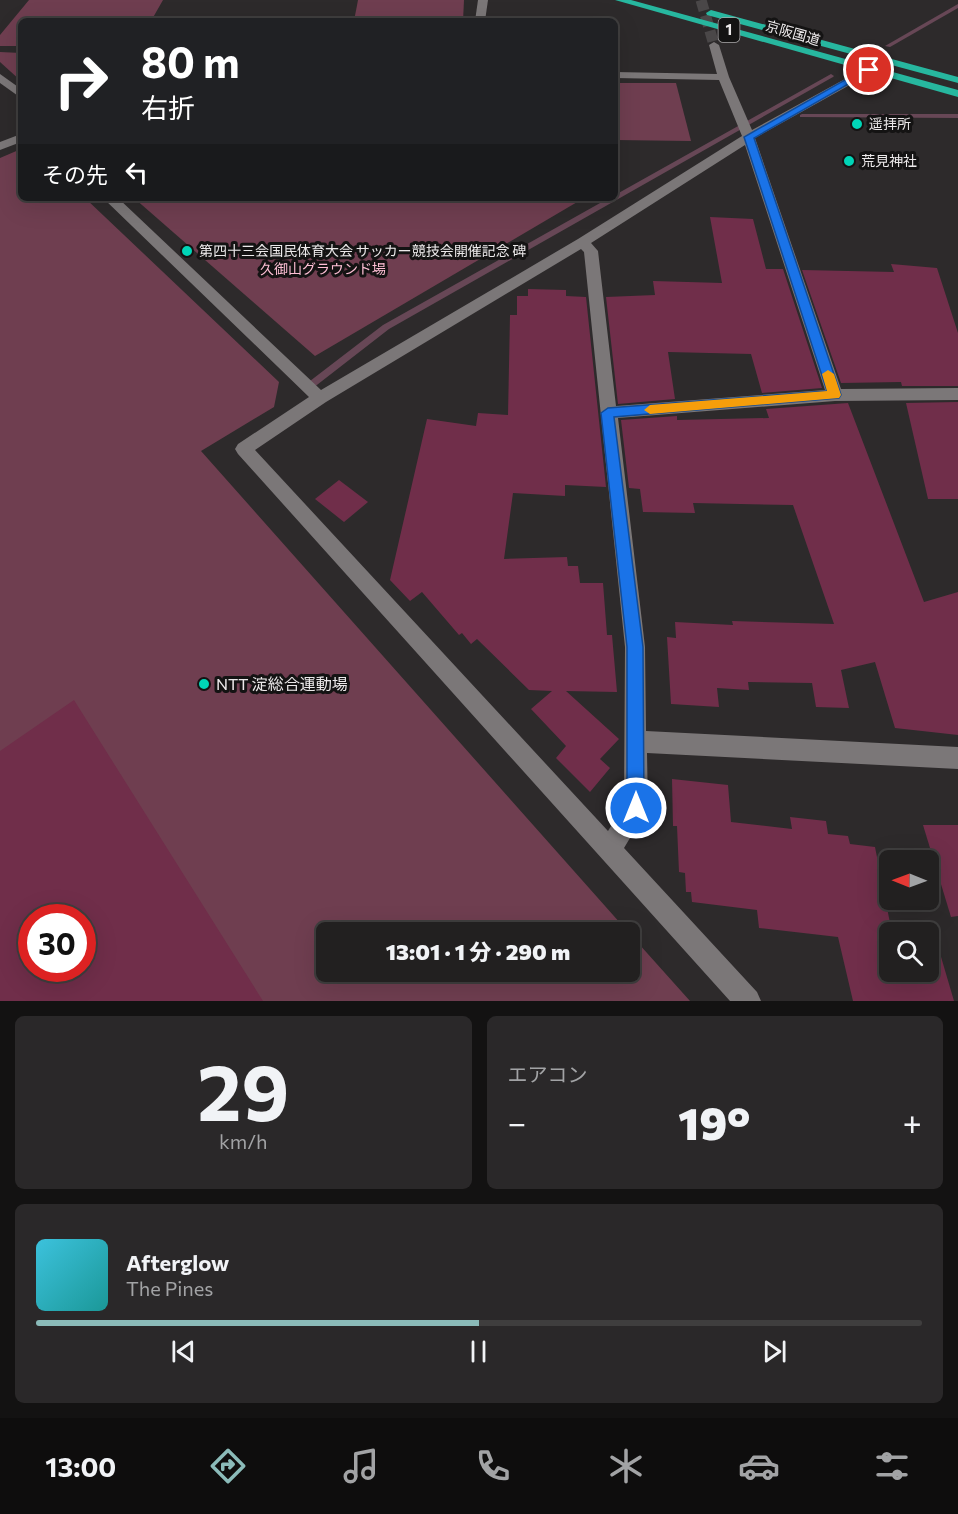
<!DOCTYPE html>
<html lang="ja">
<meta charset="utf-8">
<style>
:root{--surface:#222020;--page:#2a2829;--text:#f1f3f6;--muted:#a2a3a5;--line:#3f3e3e;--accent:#8bbbb9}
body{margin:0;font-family:Commissioner,"Noto Sans JP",sans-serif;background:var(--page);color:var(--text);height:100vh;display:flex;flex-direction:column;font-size:22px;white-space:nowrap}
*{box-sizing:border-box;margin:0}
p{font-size:20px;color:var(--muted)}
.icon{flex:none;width:33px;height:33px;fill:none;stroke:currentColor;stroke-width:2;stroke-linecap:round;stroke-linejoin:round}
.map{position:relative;height:1001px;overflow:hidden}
.drawer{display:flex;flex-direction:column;gap:15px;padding:15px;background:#131212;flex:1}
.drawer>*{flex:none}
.hud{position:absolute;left:18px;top:18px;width:600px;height:183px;border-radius:9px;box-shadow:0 6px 24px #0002,0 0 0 2px var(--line);background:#202124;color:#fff;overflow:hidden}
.needle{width:39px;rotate:271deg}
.controls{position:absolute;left:879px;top:850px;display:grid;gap:12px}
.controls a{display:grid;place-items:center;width:60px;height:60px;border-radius:9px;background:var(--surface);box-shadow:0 6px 24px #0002,0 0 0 2px var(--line);font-size:30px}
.speed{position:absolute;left:18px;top:904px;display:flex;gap:12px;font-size:30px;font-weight:700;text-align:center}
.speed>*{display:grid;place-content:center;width:78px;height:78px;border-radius:50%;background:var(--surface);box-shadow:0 6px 24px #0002,0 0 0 2px var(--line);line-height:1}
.speed .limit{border:9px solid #d22;background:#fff;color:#111}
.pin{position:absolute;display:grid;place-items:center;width:51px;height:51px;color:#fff;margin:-26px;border:3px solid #fff;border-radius:50%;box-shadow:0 2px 6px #0007}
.me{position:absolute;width:66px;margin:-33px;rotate:0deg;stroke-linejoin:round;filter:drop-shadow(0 0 4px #0008)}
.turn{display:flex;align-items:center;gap:21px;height:126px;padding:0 24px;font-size:27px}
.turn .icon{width:78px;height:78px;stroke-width:2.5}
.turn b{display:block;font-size:42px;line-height:51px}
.then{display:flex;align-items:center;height:57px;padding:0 24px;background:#0003;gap:12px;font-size:22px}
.big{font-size:45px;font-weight:800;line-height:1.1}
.drawer .card{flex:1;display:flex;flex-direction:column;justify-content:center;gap:9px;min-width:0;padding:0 21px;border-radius:9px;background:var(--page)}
.drawer .dial{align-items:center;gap:0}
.dial b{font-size:78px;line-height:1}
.song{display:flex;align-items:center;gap:18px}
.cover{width:72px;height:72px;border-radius:9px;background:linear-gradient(135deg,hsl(190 70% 55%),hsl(180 70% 35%))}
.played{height:6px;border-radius:3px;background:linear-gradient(90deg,var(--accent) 50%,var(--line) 50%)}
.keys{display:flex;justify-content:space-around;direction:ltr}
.heat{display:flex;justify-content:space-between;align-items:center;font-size:33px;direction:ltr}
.drawer .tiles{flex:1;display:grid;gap:15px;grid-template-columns:1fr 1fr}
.card:last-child{grid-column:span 2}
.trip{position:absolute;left:316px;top:922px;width:324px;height:60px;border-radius:9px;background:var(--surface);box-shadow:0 6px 24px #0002,0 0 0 2px var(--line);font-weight:800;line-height:60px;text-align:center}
.tabs{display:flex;height:96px;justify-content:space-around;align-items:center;background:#0e0d0d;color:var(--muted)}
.tabs .icon{width:42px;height:42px}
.tabs .current{color:var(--accent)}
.tabs b{font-size:27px;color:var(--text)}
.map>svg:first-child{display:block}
.green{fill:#6f3e50;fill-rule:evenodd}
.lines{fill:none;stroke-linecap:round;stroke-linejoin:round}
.stream{fill:#674756;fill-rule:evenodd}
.building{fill:#702e4a;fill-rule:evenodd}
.minor-tunnel{stroke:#4a4748;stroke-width:11;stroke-dasharray:11 5;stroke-linecap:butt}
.minor{fill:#7b7778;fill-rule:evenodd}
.highway{fill:#27b79f;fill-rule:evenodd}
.route{fill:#1a73e8;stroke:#114b97;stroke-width:1.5}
.slow{fill:#f59e0b}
.poi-dot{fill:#00d5b7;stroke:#141313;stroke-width:2}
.labels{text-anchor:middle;stroke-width:6;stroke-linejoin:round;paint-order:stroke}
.far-street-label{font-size:14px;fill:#ece9ea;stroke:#141313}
.far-poi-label{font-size:14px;fill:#ece9ea;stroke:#141313;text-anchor:start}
.far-park-label{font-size:14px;fill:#febfd5;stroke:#141313}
.shield{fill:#141313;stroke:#aba9aa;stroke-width:1.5}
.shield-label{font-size:15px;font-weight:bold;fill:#ece9ea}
.poi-label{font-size:16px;fill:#ece9ea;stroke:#141313;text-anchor:start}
</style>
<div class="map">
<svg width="958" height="1001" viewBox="0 0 958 1001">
<rect width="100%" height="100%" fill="#2d2a2b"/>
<!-- green -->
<g class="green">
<path d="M29,0h134l-12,21h-130v25h-21v-11z"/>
<path d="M358,0h106l-1,21h-109z"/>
<path d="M0,52l21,1v28l-21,-19z"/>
<path d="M615,83h61l15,58 -76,-1z"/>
<path d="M21,149v49h64l194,184 -5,25 -73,44 428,482h-302v39h303v-38l60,67h-690v-843zM32,918h50v51h-50z"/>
<path d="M134,198h450l-269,158z"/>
</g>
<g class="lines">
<!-- stream -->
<g class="stream">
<path d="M958,4v4l-68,39 -5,-1z"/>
<path d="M831,74l3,2 -1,1 -444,252 -76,59h-6l-7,-7 2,-2 3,-1 5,3 73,-56 226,-127h6v-3z"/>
<path d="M802,114h156v4l-158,-1v-2z"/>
</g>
</g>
<!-- building -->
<g class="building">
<path d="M710,217l43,2 13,50h17l39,119 -60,5 -11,-39 -83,-2 7,47 -57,5 -12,-107 49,-2 -2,-14 69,2z"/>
<path d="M891,264l46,4 21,65v53h-56l-1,-4 -60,1 -39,-113 92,2z"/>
<path d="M528,289l38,1v6l20,1 20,190 -41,-2v11l-52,-3 -9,66 63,-2 1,9h10l2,17h23l4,52h5l5,57 -51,-1 53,48 -19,20 10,9 -20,24 -34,-34 10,-12 -35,-37 21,-18 -23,-1 -52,-51 -6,5 -9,-11 -3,2 -37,-43 -12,9 -20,-21 37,-161 49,7 2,-13 30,2 2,-100h7v-19h11z"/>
<path d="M958,402v97h-30l-22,-96z"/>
<path d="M848,403l76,199 34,-10v143l-63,-7 -20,-66 -34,8 8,38 -33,-1 -4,-24 -64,-1 1,8 -32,-2 2,19 -48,-3 -4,-67 9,1 -1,-16 58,3 -1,-4 102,3 -41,-119 -100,-2 2,10 -52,-1 -3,-23 -11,-1 -8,-68 56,-4v4l92,-2 -3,-9z"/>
<path d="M339,480l29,22 -24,20 -29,-23z"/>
<path d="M74,700l189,301h-263v-250zM32,918h50v51h-50z"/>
<path d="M672,779l56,6 3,37 61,7 -2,-12 36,4 2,13 20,2 2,8 25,3 17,86h-2v39h38v-22h11l15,51h-101l-15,-64 -79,-9 -2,-18 -65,-8 -1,-10h-5l-1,-19 -6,-1 -2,-46h-4z"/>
<path d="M923,825h35v91l-7,1z"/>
</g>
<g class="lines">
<!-- minor-tunnel -->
<path class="minor-tunnel" d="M701,0l13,45"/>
<!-- minor -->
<g class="minor">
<path d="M478,0h10l-3,21h-10z"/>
<path d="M714,42l5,3 10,32 23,53 113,-62h8v4l-118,66 86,251 117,-1v12l-123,1 -217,17 27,229 1,84 312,16v22l-311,-16 1,55 -24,40 133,144 4,9h-31l-492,-547 -3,-5 3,-5 71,-47 -206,-199h15l203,192 257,-151 164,-103 -23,-56 -104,-2v-6l102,2 -8,-29zM745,145l80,245 -209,16 -18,-155 -7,-8zM581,249l3,3 41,395 -1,158 -16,26 -353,-381 71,-48z"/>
<path d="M0,74l21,15v9l-21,-15z"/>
<path d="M21,134v8l-21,8v-8z"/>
</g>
<!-- highway -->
<g class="highway">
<path d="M615,0h16l327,90v7z"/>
<path d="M711,10l247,67v6l-251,-68 -1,-2z"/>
</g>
</g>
<!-- route -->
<path class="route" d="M866,68l7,2 -119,68 87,257 -2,3 -225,19 29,230 1,161 -2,6 -6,2 -6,-2 -3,-6v-161l-26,-234 7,-5 219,-17 -83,-254z"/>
<!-- slow -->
<path class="slow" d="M828,370l6,4 7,21 -2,3 -189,16 -6,-4 6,-5 177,-14 -5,-17z"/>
<!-- markers -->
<g class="poi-dot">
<circle cx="857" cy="124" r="6"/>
<circle cx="849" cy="161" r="6"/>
<circle cx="187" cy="251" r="6"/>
<circle cx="204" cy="684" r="6"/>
</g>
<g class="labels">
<!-- far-street labels -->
<g class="far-street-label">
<text transform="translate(793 33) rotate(16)" y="5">京阪国道</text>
</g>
<!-- far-poi labels -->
<g class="far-poi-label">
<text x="869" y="129">遥拝所</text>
<text x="861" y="166">荒見神社</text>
<text x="199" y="256">第四十三会国民体育大会 サッカー競技会開催記念 碑</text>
</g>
<!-- far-park labels -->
<g class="far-park-label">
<text x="323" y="274">久御山グラウンド場</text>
</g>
<!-- shield labels -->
<rect class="shield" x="718.5" y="18" width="21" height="24" rx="4.5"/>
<g class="shield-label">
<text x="729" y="35">1</text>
</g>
<!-- poi labels -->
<g class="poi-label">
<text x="216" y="690">NTT 淀総合運動場</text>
</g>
</g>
</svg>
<div class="controls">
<a><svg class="needle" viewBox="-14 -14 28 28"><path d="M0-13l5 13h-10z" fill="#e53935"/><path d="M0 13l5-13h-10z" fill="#a2a3a5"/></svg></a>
<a><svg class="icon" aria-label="search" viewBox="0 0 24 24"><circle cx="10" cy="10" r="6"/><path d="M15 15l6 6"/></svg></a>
</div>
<div class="speed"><div class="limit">30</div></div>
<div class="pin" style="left:869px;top:70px;background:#d93025"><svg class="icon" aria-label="arrive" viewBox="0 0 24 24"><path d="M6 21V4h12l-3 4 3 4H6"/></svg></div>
<svg class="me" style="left:636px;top:808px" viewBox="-20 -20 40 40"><circle r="17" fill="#1a73e8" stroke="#fff" stroke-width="3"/><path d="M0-11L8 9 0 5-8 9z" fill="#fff"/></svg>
<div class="trip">13:01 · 1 分 · 290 m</div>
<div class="hud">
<div class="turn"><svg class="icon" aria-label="right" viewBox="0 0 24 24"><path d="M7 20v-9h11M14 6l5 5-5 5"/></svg><div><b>80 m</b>右折</div></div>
<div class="then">その先<svg class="icon" aria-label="left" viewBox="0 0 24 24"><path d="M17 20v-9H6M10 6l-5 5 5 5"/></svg></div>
</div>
</div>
<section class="drawer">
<div class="tiles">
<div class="card dial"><b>29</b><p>km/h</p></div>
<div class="card"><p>エアコン</p>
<div class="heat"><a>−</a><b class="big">19°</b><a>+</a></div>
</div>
<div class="card">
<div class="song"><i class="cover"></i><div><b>Afterglow</b><p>The Pines</p></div></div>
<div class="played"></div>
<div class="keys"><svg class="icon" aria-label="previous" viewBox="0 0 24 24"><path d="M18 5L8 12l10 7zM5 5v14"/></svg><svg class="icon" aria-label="pause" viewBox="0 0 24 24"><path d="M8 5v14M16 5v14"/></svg><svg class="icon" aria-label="next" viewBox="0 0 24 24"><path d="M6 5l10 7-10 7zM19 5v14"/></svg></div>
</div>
</div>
</section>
<nav class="tabs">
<b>13:00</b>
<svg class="icon current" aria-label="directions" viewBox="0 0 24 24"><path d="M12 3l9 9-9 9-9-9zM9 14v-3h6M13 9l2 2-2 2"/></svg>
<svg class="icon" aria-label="music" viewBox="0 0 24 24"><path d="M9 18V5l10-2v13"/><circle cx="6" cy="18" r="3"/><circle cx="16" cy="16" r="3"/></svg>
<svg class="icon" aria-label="phone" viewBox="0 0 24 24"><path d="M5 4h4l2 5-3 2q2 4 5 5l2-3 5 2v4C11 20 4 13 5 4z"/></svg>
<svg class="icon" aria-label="climate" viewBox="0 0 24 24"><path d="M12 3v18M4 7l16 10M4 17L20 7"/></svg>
<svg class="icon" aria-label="car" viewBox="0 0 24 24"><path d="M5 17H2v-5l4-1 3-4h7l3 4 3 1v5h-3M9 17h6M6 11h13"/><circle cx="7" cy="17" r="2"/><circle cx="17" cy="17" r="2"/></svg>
<svg class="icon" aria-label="filters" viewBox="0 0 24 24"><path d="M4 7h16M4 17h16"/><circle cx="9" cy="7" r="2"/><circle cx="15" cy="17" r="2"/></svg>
</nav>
